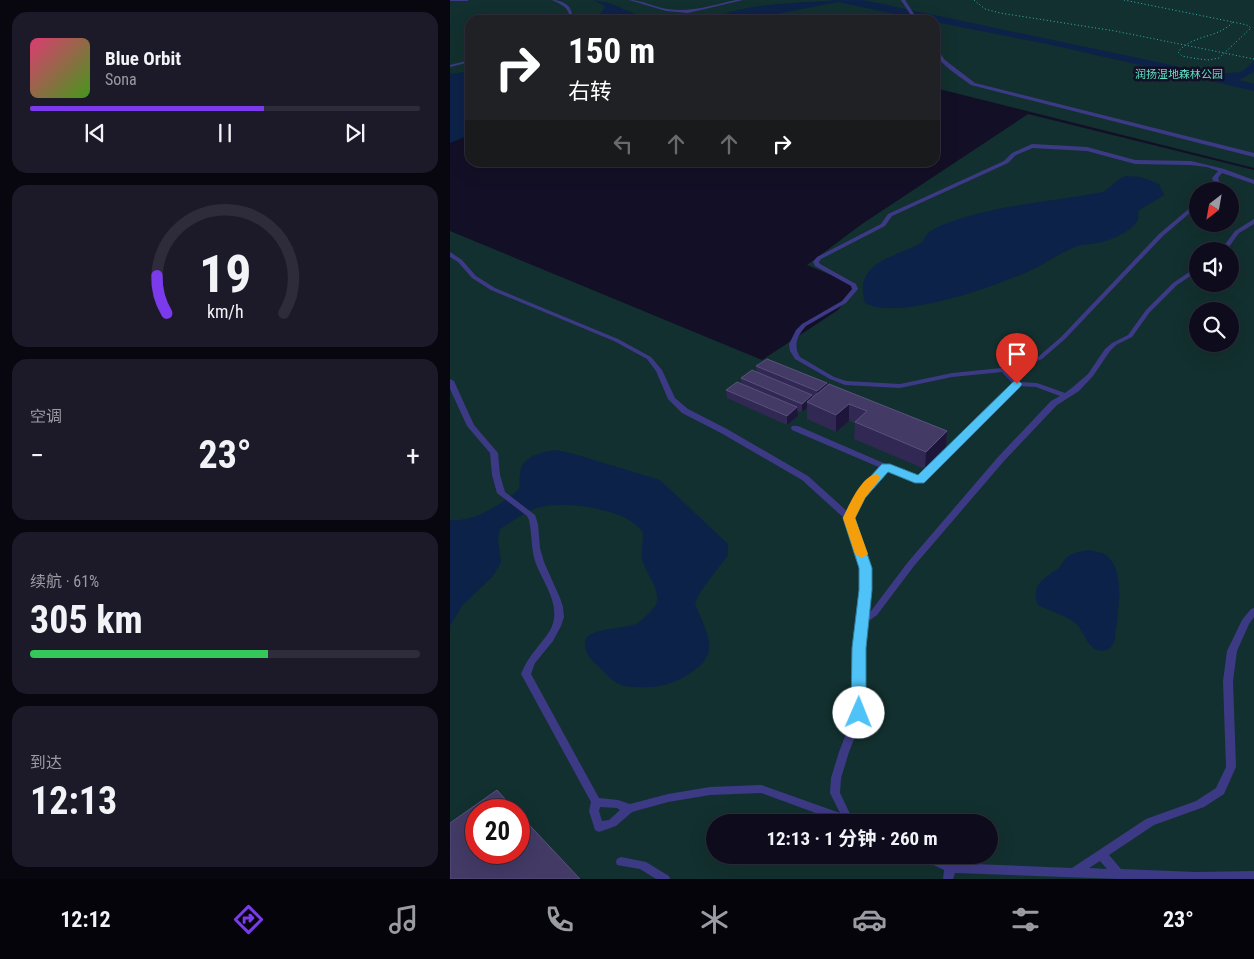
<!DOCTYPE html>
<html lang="zh">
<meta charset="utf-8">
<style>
:root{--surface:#0e0b1c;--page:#1c1929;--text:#f1f3f6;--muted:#9b9ba3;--line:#2e2b3b;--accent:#7c3aed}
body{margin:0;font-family:"Roboto Condensed","Noto Sans SC",sans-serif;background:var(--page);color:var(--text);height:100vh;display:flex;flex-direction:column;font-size:19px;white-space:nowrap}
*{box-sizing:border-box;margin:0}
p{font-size:16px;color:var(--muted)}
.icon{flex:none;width:28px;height:28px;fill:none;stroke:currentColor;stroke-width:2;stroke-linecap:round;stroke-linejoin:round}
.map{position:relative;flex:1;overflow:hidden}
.details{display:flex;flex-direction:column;gap:12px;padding:12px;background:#08060f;width:450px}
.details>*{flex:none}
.banner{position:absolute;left:15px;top:15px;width:475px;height:152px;border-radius:15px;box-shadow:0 5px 20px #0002,0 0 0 1px var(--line);background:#202124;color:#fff;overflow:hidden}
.needle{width:32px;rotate:211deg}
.controls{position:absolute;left:739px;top:182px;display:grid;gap:10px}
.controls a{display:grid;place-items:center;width:50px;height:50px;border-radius:50%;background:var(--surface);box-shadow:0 5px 20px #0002,0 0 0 1px var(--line);font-size:25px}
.speed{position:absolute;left:15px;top:799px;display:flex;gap:10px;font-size:25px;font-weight:700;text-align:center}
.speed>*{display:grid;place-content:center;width:65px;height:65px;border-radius:50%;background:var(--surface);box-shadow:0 5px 20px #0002,0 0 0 1px var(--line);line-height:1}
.speed .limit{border:8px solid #d22;background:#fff;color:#111}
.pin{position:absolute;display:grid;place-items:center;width:42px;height:42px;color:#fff;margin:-51px -21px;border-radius:50% 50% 50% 0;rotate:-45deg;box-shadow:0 0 5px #0007}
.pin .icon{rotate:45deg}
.me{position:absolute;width:55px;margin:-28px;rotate:1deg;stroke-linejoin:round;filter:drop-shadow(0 0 4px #0008)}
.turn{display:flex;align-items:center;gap:18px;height:105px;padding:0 20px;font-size:22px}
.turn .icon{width:65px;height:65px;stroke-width:2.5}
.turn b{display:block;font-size:35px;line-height:42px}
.lanes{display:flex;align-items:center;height:48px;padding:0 20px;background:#0003;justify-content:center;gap:25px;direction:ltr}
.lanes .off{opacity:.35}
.big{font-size:38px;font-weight:700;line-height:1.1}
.details .card{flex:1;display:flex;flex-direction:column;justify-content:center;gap:8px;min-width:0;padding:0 18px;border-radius:15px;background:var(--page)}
.details .dial{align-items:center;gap:0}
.dial svg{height:130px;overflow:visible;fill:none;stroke:var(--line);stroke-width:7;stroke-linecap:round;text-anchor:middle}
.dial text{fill:var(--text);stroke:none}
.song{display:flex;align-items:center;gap:15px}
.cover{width:60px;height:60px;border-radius:8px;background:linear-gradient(135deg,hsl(340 70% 55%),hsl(100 70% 35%))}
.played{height:5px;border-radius:2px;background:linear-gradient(90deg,var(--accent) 60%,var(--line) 60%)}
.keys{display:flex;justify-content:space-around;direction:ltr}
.heat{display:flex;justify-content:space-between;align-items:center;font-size:28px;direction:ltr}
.charge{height:8px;border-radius:4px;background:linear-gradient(90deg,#34c759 61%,var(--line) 0)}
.trip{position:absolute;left:256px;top:814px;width:292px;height:50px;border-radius:25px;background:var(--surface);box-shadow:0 5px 20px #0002,0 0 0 1px var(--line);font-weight:700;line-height:50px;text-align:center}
.dock{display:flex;height:80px;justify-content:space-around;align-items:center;background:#06040b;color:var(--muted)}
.dock .icon{width:35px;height:35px}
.dock .on{color:var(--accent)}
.dock b{font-size:22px;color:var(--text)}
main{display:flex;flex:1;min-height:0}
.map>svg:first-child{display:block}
.green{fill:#12302f;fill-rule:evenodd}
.water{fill:#0c2248}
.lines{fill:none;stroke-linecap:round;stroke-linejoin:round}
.path{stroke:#2fb8b0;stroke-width:1;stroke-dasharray:1 2.5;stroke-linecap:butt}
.lane{fill:#3d3a85;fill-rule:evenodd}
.wall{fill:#312854}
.shaded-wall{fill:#1d163a}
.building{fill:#433a66;stroke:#5a527e}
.route{fill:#4fc3f7;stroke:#337fa1}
.slow{fill:#f59e0b}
.labels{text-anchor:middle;stroke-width:5;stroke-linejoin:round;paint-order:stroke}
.far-park-label{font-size:11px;fill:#5fe0c0;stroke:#130f26}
</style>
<main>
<section class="details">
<div class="card">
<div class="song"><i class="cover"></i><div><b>Blue Orbit</b><p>Sona</p></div></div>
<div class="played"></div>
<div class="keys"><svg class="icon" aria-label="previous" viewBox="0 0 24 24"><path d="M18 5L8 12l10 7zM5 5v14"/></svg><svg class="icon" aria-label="pause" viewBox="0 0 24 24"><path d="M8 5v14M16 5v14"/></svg><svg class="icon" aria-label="next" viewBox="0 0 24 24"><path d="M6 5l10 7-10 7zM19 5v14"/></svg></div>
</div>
<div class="card dial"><svg viewBox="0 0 100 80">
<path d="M14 69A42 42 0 1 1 86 69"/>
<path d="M14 69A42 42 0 0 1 8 46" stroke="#7c3aed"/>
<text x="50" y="56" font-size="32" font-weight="700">19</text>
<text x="50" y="72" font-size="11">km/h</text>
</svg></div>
<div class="card"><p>空调</p>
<div class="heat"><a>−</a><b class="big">23°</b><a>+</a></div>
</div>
<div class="card"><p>续航 · 61%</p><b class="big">305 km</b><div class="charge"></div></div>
<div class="card"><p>到达</p><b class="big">12:13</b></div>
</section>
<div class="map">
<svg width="804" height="879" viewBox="0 0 804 879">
<rect width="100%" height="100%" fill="#130f26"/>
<!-- green -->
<g class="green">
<path d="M0,0h804v168l-319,-80v-68h-286l-34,-14 -26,14h-119v52l-20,3z"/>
<path d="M578,114l226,56v709h-804v-648l312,129 76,-50 19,-24 -50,-21 55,-41zM748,191h32v33h-32zM748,251h32v33h-32zM748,311h32v33h-32zM26,810h43v42h-43zM265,822h275v33h-275z"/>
</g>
<!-- water -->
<g class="water">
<path d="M143,0l16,3 40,17h-55l6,-3 5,-11z"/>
<path d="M386,0h27l351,74 28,-2 12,-11v11l-15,8 15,4v7l-202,-46 -117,-23v-2h-12l-85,-18 -92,18h-35c35,-18 85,-16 125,-20z"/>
<path d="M20,71v64l-20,8v-69z"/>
<path d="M676,176l15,1 18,7 5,11 -26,16c0,3 1,5 0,8 -3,11 -30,23 -41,24 -8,2 -15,1 -22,4 -17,7 -32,18 -48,25 -34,15 -128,49 -162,31 -12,-41 28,-45 54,-59 5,-2 4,-5 7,-8 4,-6 10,-8 16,-11 51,-20 107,-23 161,-33 10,-5 12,-13 23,-16z"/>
<path d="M106,450l18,4 86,26 68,64v11l-27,36 -6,12c4,13 16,32 14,47 -2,15 -25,29 -39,33 -12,5 -32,5 -45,3 -10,-1 -20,-13 -27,-20 -7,-6 -13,-12 -13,-22 -2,-16 36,-15 48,-19 7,-2 13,-9 18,-14 17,-15 -6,-37 -9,-52 -1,-8 1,-18 1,-26 -3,-4 -7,-9 -11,-11 -21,-15 -74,-22 -98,-13 -12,5 -23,13 -34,20l-2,10 3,23 -8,14 -31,30 -12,20v-106c23,3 52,-16 69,-31 1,-5 0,-11 1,-16 2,-17 22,-21 36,-23z"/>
<path d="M639,550c5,1 11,2 15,4 24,13 13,62 11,85 -2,6 -3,9 -9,11 -18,5 -20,-18 -30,-26 -10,-9 -26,-13 -38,-19 -8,-21 7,-27 21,-37 3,-3 4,-7 7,-10 6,-5 15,-7 23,-8z"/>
</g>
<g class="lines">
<!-- path -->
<g class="path">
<path d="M524,0l11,9 15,4 115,18 139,28"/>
<path d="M674,0l109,22"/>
<path d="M783,22l14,3 4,3 -32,30 -11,2 -16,-2 -10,-2 -4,-4c15,-18 39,-13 55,-30z"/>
</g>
<!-- lane -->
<g class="lane">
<path d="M0,0h19l-2,1h-17z"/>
<path d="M102,0c9,0 20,5 20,15l-6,5h-5l8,-6c-2,-8 -11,-11 -17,-14z"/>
<path d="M179,0c13,0 25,7 38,9 23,4 46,-4 69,-9h7l-55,13 -22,-2z"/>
<path d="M451,0h4l13,20h-4z"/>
<path d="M485,49h2l8,11 30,23 279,70v4l-283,-72c-10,-8 -36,-23 -36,-36z"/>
<path d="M20,60v2l-20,5v-2z"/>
<path d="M582,144l55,3 48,13 56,1 33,8 30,11v4l-32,-11 -4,5 2,5 -8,8h-6l8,-8 -2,-5 6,-7 -11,-4 -16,-2 -56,-1 -48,-13 -54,-3 -17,7 -8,8 -116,53 -7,10 -64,33 -2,3 1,2 36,20 2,5 -12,14 -40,23c-9,10 -13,19 -6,31l34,20 12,4 54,3 52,-11 60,-6 26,-10 23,-20 98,-103 39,-33v5l-35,30 -98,103 -23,20 -27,11 -6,1 10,11 18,1 28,10 8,-6 15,-13 17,-25 7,-6 16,-8 18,-25 27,-27 25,-17v5l-21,14 -27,27 -18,25 -16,8 -6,6 -17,25 -14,15 -22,14 -53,56 -90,105 -37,49 -11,8 -2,25v65l-15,39 -8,26 -1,15 13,27 -1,2h-12l-79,-29 -51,2 -42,7 -36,10 -16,14 -17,6 -4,-2 -6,-19 2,-9 -70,-128c4,-10 9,-18 16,-26 5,-7 12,-14 15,-22 9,-23 -10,-44 -17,-65 -4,-13 -3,-28 -6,-41l-2,-4 -30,-23 -5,-18 -2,-22 -23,-27 -17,-37v-10l4,2 20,44 24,28 2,22 5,17 30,23 3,9 2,24 4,14 16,36 3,9 1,10 -3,9 -8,15 -18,22 -4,11 68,124 19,2 12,4 38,-10 42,-7 51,-2 79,28 -10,-20 1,-15 8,-26 15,-39v-65l8,-58 -1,-22 -16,-49 -43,-39 -81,-47 -39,-20 -14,-14 -12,-28 -9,-12 -33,-18 -123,-51 -19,-12 -14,-16 -8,-5v-5l12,8 14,16 19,12 123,51 33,18 11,13 13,28 13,11 39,20 81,47 40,36 9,-18 24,-26 -89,-38 -1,-2 1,-2h6l120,52 95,-94 -11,-12 -50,5 -52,11 -55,-3 -15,-6 -35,-20 -5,-8 -1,-7 7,-14 6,-6 40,-23 10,-12 -1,-3 -36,-20 -2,-4 4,-5 64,-33 7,-10 116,-53 8,-8zM569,386l17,1 24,9 -9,5 -53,56 -90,105 -37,49 -3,2 2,-23 -1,-22 -16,-50 10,-21 24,-27 29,13h6zM150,807l17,1 3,2 -11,10 -7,1 -3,-10z"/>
<path d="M804,219v5l-15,9 -13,18h-6l15,-20z"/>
<path d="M804,608v9l-5,7 -12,27 -4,30 3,86 -12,27 -20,13 -50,18 -45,30 12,14 75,3 58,-1v8h-135l-164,-6 -2,6h-10l1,-9 -25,-12 -1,-3h16l17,8 121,5 74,-49 50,-18 20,-13 10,-21 -3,-86 4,-30 15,-31 9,-11zM650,861l7,8 -18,-1z"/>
<path d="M171,857l25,5 23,14 1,3h-14l-16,-10 -23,-4 -1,-3 1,-3z"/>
</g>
</g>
<!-- wall -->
<path class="wall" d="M306,366l71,20 120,45 -1,17 -21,21 -71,-30 1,-16 -6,-2 -13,11 -29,-13v-11l-5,4 -4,-1v5l-11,9 -60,-27 -1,-8 15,-7v-5l16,-5z"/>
<!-- shaded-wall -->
<g class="shaded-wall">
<path d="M377,383v8l-10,9v-9z"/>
<path d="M362,395v9l-5,-2v6l-5,4v-8z"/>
<path d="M399,404v17l-13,11v-17z"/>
<path d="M347,407l1,9 -11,9v-9z"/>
<path d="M497,431l-1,17 -21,21 1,-17z"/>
</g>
<!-- building -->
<g class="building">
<path d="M317,359l60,24 -10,8 -61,-25z"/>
<path d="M302,370l60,25 -10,9 -61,-26z"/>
<path d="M287,382l60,25 -10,9 -61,-26z"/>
<path d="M379,384l118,47 -21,21 -71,-30 12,-11 -18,-7 -13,11 -29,-13z"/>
<path d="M47,790l18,20h-39v42h43v-38l61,65h-130v-56z"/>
</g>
<!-- route -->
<path class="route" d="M567,381l3,1 2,2 -2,3 -96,96h-9l-27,-11 -23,26 -10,20 17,50v22l-6,58v65l-2,4 -5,2 -5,-2 -3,-4 1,-65 7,-58v-22l-16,-50c12,-24 21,-35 39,-54h8l28,11 95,-93z"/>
<!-- slow -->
<path class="slow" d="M426,474l5,3 -16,21 -10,20 13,36 -6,4 -7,-4 -12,-36c6,-13 18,-41 33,-44z"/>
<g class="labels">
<!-- far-park labels -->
<g class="far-park-label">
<text x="729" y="78">润扬湿地森林公园</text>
</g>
</g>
</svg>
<div class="controls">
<a><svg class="needle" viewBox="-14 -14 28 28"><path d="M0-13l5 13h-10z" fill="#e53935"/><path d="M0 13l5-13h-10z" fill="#9b9ba3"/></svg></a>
<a><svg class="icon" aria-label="sound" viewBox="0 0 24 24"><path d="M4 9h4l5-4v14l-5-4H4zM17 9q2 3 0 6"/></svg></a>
<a><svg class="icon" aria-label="search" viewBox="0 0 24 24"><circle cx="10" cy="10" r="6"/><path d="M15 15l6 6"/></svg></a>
</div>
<div class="speed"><div class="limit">20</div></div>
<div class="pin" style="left:567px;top:384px;background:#d93025"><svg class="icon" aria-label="arrive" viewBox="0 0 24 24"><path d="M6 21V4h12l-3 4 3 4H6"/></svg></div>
<svg class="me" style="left:409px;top:713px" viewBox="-20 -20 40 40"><circle r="19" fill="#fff"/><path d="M0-13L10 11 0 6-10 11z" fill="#4fc3f7"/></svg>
<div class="trip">12:13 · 1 分钟 · 260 m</div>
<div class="banner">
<div class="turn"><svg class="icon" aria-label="right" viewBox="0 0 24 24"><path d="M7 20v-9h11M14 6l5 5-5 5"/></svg><div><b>150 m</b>右转</div></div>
<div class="lanes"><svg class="icon off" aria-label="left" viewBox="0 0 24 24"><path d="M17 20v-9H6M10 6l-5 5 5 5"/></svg><svg class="icon off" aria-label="ahead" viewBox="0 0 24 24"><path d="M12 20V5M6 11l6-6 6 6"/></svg><svg class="icon off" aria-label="ahead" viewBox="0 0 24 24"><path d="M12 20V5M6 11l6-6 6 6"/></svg><svg class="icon" aria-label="right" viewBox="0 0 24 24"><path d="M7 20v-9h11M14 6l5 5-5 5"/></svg></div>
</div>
</div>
</main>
<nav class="dock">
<b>12:12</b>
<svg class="icon on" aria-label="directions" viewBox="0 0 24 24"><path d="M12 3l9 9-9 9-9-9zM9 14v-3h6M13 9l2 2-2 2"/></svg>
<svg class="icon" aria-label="music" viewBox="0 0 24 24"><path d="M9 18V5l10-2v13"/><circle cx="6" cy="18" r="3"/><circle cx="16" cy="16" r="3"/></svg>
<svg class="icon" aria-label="phone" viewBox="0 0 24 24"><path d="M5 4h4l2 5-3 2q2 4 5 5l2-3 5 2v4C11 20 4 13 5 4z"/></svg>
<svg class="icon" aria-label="climate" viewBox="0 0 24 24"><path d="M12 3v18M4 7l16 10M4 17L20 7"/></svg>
<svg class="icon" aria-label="car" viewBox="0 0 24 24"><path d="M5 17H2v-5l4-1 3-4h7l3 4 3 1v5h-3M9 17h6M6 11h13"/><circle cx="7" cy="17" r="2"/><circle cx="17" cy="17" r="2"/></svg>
<svg class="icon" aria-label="filters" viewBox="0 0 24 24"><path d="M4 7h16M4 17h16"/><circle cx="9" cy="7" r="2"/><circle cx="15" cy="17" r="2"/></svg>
<b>23°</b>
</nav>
